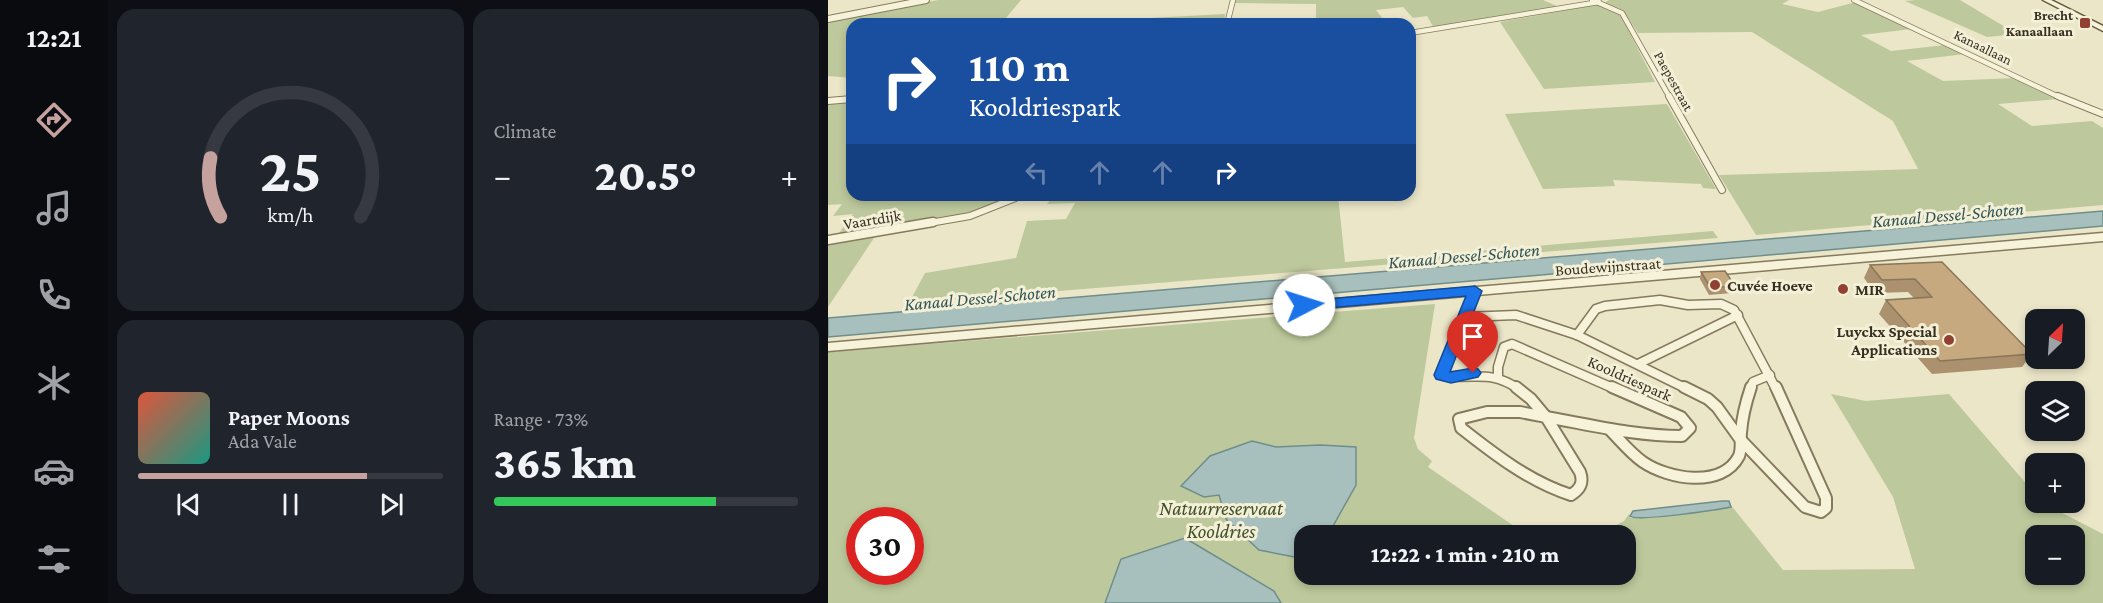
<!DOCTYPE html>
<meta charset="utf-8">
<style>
:root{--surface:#171b24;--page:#20242c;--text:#f1f3f6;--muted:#9ea1a6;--line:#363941;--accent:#c6a29e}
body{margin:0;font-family:"Crimson Pro",serif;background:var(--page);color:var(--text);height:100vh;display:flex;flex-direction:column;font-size:22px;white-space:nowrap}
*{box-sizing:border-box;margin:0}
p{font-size:20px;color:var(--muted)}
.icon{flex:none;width:33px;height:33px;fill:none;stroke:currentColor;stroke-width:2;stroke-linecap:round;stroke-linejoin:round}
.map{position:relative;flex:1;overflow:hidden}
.details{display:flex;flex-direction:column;gap:9px;padding:9px;background:#0d0f14;width:720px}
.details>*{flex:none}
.guide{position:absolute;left:18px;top:18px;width:570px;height:183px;border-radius:18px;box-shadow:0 3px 9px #0003;background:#1a4fa0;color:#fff;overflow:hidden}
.needle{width:39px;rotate:25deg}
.tools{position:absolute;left:1197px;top:309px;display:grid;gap:12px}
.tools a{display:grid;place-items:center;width:60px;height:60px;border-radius:12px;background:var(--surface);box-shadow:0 3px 9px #0003;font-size:30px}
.speed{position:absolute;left:18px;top:507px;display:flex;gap:12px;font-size:30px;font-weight:700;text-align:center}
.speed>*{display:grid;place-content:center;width:78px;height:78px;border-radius:50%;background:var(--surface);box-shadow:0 3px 9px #0003;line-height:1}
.speed .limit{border:9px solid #d22;background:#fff;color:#111}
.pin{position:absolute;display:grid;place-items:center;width:51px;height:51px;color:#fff;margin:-62px -26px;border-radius:50% 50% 50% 0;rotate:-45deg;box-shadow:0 0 6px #0007}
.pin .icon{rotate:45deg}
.me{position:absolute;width:66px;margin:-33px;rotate:85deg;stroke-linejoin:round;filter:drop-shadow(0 0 4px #0008)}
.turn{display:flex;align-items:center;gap:21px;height:126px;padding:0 24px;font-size:27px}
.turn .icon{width:78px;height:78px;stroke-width:2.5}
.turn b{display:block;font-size:42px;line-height:51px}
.lanes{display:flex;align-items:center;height:57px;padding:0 24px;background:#0003;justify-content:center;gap:30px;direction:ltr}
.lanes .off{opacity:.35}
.big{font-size:45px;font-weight:800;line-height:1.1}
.details .widget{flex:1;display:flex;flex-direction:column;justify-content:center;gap:9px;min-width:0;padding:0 21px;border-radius:18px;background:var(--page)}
.details .dial{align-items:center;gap:0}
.dial svg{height:156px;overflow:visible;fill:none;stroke:var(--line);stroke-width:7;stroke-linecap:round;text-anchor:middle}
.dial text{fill:var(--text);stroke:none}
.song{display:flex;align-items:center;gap:18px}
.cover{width:72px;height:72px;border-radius:9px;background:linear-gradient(135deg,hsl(10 70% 55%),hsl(170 70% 35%))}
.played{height:6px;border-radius:3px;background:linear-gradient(90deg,var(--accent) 75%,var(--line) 75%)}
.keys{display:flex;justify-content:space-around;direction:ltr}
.heat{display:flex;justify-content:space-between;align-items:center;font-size:33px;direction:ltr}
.charge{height:9px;border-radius:4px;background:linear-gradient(90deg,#34c759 73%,var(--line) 0)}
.details .tiles{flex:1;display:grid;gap:9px;grid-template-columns:repeat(2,1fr)}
.trip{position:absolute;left:466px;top:525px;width:342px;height:60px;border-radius:18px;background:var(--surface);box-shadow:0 3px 9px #0003;font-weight:800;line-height:60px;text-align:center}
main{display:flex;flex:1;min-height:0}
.tabs{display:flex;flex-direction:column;width:108px;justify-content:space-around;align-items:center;background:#090b0e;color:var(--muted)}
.tabs .icon{width:42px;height:42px}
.tabs .on{color:var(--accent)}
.tabs b{font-size:27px;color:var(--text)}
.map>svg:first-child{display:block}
.green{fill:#bdc99c;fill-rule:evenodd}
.water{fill:#a8c0bd;stroke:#6f8e8b;stroke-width:1.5}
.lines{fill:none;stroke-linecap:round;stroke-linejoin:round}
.minor-far3-casing{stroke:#867a5e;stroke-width:6}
.minor-far2-casing{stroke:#867a5e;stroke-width:8}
.minor-far1-casing{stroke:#867a5e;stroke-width:11}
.minor-casing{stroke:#867a5e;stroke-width:14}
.tertiary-casing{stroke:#867a5e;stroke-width:8}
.secondary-casing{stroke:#685b41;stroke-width:3}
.minor-far3{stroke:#f7f3da;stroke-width:4.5}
.minor-far2{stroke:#f7f3da;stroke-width:6}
.minor-far1{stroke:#f7f3da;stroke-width:8}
.minor{stroke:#f7f3da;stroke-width:10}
.tertiary{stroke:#f7f3da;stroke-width:6}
.secondary{fill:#f7f3da;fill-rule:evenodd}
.wall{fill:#ab916e}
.building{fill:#c7a980;stroke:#8b765a;stroke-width:1.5}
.route{fill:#1a73e8;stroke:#114b97;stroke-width:1.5}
.poi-dot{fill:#914032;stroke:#f3f0d7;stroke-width:2}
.labels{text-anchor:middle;stroke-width:6;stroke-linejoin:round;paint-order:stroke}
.far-poi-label{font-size:14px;font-weight:bold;fill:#372f20;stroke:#f3f0d7;text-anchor:end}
.far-street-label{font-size:14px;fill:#372f20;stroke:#f3f0d7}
.street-label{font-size:16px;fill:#372f20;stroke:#f3f0d7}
.poi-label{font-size:16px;font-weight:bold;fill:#372f20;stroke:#f3f0d7;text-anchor:start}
.water-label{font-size:18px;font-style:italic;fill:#315356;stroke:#f3f0d7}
.near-park-label{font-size:20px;font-style:italic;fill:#415229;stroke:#f3f0d7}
</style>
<main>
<nav class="tabs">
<b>12:21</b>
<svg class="icon on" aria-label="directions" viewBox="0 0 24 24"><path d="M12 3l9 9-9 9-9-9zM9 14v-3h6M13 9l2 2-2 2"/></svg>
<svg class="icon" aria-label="music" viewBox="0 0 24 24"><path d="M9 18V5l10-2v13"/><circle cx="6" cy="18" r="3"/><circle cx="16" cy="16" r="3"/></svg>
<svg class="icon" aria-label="phone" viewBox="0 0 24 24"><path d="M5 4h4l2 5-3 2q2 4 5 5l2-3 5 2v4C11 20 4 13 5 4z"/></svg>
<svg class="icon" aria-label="climate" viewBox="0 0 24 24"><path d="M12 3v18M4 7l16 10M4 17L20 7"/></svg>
<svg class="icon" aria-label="car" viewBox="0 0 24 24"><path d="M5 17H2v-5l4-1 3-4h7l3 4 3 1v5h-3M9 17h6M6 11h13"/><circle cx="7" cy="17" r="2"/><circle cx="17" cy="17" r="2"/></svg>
<svg class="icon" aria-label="filters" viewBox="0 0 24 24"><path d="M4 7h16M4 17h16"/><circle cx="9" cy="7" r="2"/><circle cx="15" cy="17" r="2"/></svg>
</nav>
<section class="details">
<div class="tiles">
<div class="widget dial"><svg viewBox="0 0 100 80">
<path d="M14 69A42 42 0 1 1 86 69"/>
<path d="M14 69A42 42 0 0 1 9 39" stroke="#c6a29e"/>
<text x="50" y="56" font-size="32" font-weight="700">25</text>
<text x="50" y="72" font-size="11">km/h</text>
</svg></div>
<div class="widget"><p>Climate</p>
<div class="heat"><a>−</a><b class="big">20.5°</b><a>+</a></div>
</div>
<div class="widget">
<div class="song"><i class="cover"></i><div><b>Paper Moons</b><p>Ada Vale</p></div></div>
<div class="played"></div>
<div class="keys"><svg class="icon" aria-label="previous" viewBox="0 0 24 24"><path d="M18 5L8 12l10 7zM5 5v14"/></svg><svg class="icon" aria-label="pause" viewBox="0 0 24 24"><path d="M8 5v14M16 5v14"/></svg><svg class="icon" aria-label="next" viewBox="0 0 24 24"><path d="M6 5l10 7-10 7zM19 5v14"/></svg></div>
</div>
<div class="widget"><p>Range · 73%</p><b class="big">365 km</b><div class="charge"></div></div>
</div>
</section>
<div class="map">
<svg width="1275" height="603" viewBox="0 0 1275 603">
<rect width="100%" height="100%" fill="#ebe6c8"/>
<!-- green -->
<g class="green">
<path d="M110,0h83l-20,24h-149v54l-24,-2v-54z"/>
<path d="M406,0h309l16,7 -125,21 -7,-12 -14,2 -10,-11 -27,3 7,9 -33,5h-34v-20l-82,-1z"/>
<path d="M781,0h180l-7,4 36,8 38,-10 56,27 -51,6 30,16 54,-6 20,9 -58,7 36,20 72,-3 44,21 -61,5 34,22 60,-5 11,7v77l-347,30 -37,-60 199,-6 -25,-48 -141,-89 -114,1 -15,-23 -19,-7z"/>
<path d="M1088,0h44l57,34 -30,3 -82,-36z"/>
<path d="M771,4l21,10 35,68 -111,7 -44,-67z"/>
<path d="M397,14l-1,8 -114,2 3,-4z"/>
<path d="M24,101v94h165l-44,18 -136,23 16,-22 -20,2 9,-12 -14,1v-103z"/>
<path d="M839,104l49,85 -13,-1 -2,-4 -88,-4 2,6 -72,3 -38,-75z"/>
<path d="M226,195h284l7,67 368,-31 5,7 -809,65 16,-30 91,-15 11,-37 39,-2 9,-16 -28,1z"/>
<path d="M48,235l-48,72v-63z"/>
<path d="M607,304l-21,134 4,11 14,12 -4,6 99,68h-199l28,-50 -51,51v38h321v-38l-29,-1 27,-14 5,-7 2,4 90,-9 10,-2 -1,-3 53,66 132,-1 -22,-72 -62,-103 35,7 83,-7 86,100 1,8 7,1 60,31v69h-1275v-251zM32,520h50v52h-50zM1208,536h38v38h-38z"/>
</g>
<!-- water -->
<g class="water">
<path d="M1275,211v15l-1275,111v-19z"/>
<path d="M424,441l24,6 44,-2 36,2v38l-28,50 -23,1v23l-46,-9 -33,-31 -7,-24 -15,2 -23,-11 29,-30z"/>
<path d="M894,501h7l2,6c-15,3 -94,15 -101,9l3,-5z"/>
<path d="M357,538l89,53 7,12h-176l16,-44z"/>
</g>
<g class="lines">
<defs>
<g id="minor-far3">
<path d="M764,0l30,13 48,85"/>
<path d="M1026,0l207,98"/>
<path d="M399,24l6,-24"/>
<path d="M582,33l189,-31"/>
</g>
<g id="minor-far2">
<path d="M841,96l53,94"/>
<path d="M1230,96l45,18"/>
<path d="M0,101l24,-2"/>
<path d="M96,224l46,-8 53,-21"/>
</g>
<g id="minor-far1">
<path d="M0,240l105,-18"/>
<path d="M647,291l-33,84c32,6 45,-7 77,14"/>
<path d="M638,317l50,-2 61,20"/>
<path d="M749,335l110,54"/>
<path d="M749,335l19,-26 9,-3 55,-6 28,5 33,-1 13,6 42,79"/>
<path d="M0,347l1275,-110"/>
<path d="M810,364l100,-49"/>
<path d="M670,377v-10l6,-20 8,-3 103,45"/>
<path d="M922,389l3,-7 17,-7"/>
</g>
<g id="minor">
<path d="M688,387l15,12 15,18"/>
<path d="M856,387l24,12 9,8 23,32 65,68 16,5 5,-4v-10l-50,-111"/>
<path d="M659,412h33l26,5 34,55c4,11 0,17 -9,23 -41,-13 -77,-41 -110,-67l-2,-9z"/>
<path d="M718,417c45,8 89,19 136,19l8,-8 -9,-11 -69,-30"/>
<path d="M781,429c11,11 21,24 34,33 25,17 79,27 96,-6 3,-7 1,-16 2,-23 1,-16 5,-31 10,-46"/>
</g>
<path id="tertiary" d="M0,19l98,-19"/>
<path id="secondary" d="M1215,0h8l52,26v5z"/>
</defs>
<!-- minor-far3 casing -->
<use href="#minor-far3" class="minor-far3-casing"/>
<!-- minor-far2 casing -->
<use href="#minor-far2" class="minor-far2-casing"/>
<!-- minor-far1 casing -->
<use href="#minor-far1" class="minor-far1-casing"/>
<!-- minor casing -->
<use href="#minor" class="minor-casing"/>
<!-- tertiary casing -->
<use href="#tertiary" class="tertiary-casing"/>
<!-- secondary casing -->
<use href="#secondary" class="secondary-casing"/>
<!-- minor-far3 -->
<use href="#minor-far3" class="minor-far3"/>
<!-- minor-far2 -->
<use href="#minor-far2" class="minor-far2"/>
<!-- minor-far1 -->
<use href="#minor-far1" class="minor-far1"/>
<!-- minor -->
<use href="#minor" class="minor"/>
<!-- tertiary -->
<use href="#tertiary" class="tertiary"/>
<!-- secondary -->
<use href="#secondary" class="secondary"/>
</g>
<!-- wall -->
<g class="wall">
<path d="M1114,262l90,92 -10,13 -90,7 -53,-60 7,-14 28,-2 -6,-6 -33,1 -11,-15 6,-13z"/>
<path d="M873,272l34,14 -3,7 -23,2 -9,-16z"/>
</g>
<!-- building -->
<g class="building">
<path d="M1114,262l90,92 -92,7 -54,-61 46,-3 -17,-18 -33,1 -12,-15z"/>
<path d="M897,271l10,15 -24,2 -10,-16z"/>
</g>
<!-- route -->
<path class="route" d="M647,286l7,5 -32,81 23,-4 5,1 3,4 -3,4 -27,6 -15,-4 -2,-4 32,-79 -162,14 -7,-5 7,-4z"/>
<!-- markers -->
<g class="poi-dot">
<rect x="1251" y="17" width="12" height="12" rx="3"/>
<circle cx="887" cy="285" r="6"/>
<circle cx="1015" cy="289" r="6"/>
<circle cx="1121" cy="340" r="6"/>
</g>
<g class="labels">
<!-- far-poi labels -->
<g class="far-poi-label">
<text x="1245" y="20">Brecht<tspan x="1245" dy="16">Kanaallaan</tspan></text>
</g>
<!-- far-street labels -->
<g class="far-street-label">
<text transform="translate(1155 47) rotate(26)" y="5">Kanaallaan</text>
<text transform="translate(846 81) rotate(61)" y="5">Paepestraat</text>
</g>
<!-- street labels -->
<g class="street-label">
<text transform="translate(44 219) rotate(-9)" y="6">Vaartdijk</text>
<text transform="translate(780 266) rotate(-4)" y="6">Boudewijnstraat</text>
<text transform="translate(802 378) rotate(24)" y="6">Kooldriespark</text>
</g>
<!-- poi labels -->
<g class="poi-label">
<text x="899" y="291">Cuvée Hoeve</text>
<text x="1027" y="295">MIR</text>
<text x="1109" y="337" text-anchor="end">Luyckx Special<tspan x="1109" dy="18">Applications</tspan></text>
</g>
<!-- water labels -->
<g class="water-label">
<text transform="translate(1120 215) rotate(-5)" y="6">Kanaal Dessel-Schoten</text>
<text transform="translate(636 256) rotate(-5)" y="6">Kanaal Dessel-Schoten</text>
<text transform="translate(152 298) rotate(-5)" y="6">Kanaal Dessel-Schoten</text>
</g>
<!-- near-park labels -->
<g class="near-park-label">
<text x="393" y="515">Natuurreservaat<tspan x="393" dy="23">Kooldries</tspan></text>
</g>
</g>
</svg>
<div class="tools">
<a><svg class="needle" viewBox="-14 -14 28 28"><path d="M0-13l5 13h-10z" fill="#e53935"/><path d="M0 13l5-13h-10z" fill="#9ea1a6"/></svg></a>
<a><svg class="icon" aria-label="layers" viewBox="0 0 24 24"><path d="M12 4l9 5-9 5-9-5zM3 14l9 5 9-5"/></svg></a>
<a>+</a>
<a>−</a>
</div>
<div class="speed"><div class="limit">30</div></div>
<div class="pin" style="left:645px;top:373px;background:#d93025"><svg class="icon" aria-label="arrive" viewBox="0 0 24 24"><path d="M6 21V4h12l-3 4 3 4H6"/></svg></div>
<svg class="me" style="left:476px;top:305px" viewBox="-20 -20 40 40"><circle r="19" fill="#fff"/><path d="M0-13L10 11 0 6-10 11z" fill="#1a73e8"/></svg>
<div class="trip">12:22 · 1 min · 210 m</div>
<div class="guide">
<div class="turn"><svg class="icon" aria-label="right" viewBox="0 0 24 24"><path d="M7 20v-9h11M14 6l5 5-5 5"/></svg><div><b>110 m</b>Kooldriespark</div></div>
<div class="lanes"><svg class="icon off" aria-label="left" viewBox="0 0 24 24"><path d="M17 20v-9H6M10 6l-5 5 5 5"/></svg><svg class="icon off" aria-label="ahead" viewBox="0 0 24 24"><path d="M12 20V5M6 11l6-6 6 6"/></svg><svg class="icon off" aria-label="ahead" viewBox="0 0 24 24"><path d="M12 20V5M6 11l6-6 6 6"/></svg><svg class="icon" aria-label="right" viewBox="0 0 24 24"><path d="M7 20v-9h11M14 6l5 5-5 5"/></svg></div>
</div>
</div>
</main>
